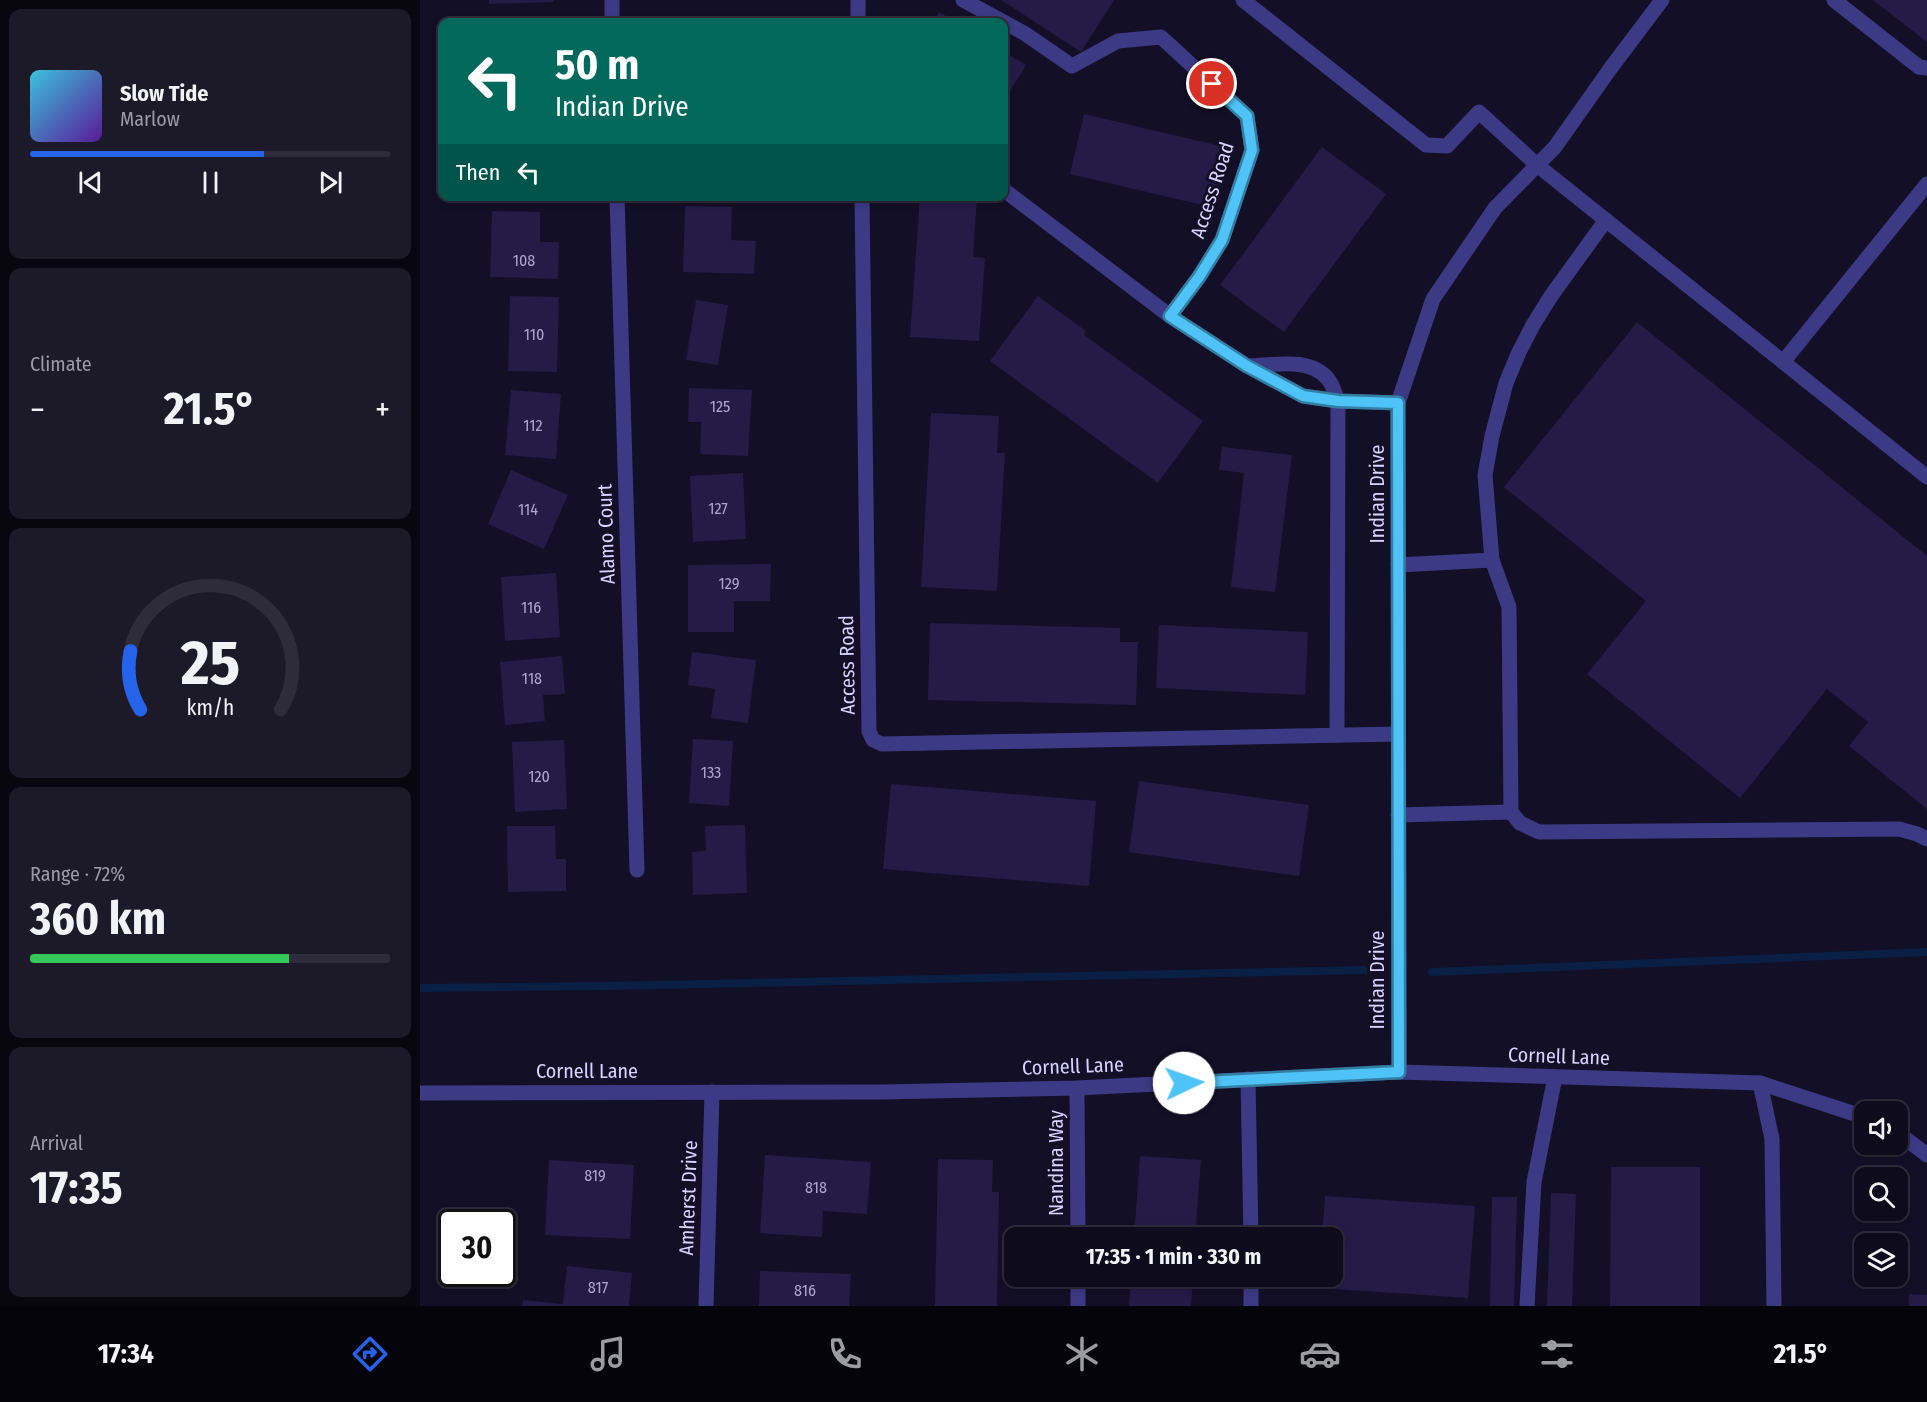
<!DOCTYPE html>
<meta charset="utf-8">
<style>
:root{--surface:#0e0b1c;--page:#1c1929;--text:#f1f3f6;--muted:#9b9ba3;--line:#2e2b3b;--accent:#2563eb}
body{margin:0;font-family:"Fira Sans Condensed",sans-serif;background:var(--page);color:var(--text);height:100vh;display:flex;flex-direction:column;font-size:22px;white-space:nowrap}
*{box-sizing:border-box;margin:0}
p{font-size:20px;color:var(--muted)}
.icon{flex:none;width:33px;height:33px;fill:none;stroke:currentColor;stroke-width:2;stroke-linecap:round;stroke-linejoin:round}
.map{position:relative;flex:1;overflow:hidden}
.panel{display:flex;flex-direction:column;gap:9px;padding:9px;background:#08060f;width:420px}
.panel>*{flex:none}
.hud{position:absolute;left:18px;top:18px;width:570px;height:183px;border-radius:12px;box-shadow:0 3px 9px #0003,0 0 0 2px var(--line);background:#00695c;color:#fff;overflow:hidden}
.buttons{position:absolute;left:1434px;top:1101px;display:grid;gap:12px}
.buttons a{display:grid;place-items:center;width:54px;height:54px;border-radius:12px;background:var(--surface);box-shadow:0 3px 9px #0003,0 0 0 2px var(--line);font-size:30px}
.speed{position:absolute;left:18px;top:1209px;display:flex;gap:12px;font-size:30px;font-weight:700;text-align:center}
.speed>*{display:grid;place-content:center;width:78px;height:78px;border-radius:50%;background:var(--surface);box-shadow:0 3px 9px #0003,0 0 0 2px var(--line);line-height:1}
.speed .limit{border:3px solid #111;border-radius:9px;background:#fff;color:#111}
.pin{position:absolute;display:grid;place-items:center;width:51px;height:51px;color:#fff;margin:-26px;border:3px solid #fff;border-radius:50%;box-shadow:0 2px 6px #0007}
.me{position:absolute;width:66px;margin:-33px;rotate:87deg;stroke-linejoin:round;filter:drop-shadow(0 0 4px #0008)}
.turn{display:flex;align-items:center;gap:21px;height:126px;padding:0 18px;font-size:27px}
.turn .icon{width:78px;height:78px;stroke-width:2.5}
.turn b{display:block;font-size:42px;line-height:51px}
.then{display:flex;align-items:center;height:57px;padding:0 18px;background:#0003;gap:12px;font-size:22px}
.big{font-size:45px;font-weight:700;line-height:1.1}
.panel .card{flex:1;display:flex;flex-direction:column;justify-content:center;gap:9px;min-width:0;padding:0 21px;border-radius:12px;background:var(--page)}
.panel .dial{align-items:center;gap:0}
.dial svg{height:156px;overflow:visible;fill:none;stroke:var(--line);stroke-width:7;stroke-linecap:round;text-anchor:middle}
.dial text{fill:var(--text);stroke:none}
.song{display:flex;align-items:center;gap:18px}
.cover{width:72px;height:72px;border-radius:9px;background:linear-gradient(135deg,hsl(190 70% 55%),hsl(270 70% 35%))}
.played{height:6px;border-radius:3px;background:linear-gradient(90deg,var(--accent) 65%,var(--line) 65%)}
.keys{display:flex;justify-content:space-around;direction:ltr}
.heat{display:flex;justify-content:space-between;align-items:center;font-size:33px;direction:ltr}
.charge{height:9px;border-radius:4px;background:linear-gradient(90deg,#34c759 72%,var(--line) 0)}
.trip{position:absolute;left:584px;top:1227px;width:339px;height:60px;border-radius:12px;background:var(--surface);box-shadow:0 3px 9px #0003,0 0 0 2px var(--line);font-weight:700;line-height:60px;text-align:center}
.tabs{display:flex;height:96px;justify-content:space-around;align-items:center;background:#06040b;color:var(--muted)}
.tabs .icon{width:42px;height:42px}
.tabs .selected{color:var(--accent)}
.tabs b{font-size:27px;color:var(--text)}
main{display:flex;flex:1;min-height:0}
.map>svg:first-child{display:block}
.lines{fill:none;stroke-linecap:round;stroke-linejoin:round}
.stream{stroke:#0a1f44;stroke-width:8}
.building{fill:#241b47}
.lane{stroke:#3d3a85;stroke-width:15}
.street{stroke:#3d3a85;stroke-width:15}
.route-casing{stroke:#337fa1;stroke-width:15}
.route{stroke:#4fc3f7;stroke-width:10}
.labels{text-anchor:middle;stroke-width:6;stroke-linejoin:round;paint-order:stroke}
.number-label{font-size:16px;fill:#aca6d1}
.street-label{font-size:20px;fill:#d9d4ff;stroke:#130f26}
</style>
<main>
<section class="panel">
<div class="card">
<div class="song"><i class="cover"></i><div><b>Slow Tide</b><p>Marlow</p></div></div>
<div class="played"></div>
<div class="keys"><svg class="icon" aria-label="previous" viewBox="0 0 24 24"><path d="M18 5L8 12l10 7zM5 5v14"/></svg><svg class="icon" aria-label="pause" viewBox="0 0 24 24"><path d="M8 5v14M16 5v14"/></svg><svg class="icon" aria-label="next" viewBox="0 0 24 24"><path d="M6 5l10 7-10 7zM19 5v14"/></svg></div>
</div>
<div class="card"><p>Climate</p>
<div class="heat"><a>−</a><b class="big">21.5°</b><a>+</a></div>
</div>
<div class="card dial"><svg viewBox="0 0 100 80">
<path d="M14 69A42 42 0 1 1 86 69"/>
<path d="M14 69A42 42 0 0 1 9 39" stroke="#2563eb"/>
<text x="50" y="56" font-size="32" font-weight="700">25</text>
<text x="50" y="72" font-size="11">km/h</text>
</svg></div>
<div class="card"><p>Range · 72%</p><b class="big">360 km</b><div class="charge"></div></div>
<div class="card"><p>Arrival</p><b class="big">17:35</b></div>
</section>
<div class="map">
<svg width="1507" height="1306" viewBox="0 0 1507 1306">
<rect width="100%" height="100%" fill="#130f26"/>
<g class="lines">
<!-- stream -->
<g class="stream">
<path d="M1012,972l495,-20"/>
<path d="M0,988l187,-2 757,-16"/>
</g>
</g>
<!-- building -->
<g class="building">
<path d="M69,0h65v2l-65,2z"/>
<path d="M581,0h113l-33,52z"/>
<path d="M1453,0h54v42z"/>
<path d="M519,12l17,10h-23z"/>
<path d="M584,52l22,13 -22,36z"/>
<path d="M664,114l145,34 -14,60 -145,-34z"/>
<path d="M902,147l64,47 -102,138 -64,-47z"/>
<path d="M500,196h57l-4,61 12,1 -6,83 -69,-4z"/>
<path d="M265,206l47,1 -1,33 25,1 -2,33 -71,-2z"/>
<path d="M72,211l48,1v30h19l-1,37 -68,-2z"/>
<path d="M90,296l49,1 -2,75 -49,-1z"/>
<path d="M618,296l48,35 -2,4 119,86 -45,62 -168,-122z"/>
<path d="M276,300l32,5 -10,60 -32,-5z"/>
<path d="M1217,322l290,234v253l-78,-63 19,-24 -41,-33 -87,109 -153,-124 59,-73 -142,-114z"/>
<path d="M269,388l63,2 -4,66 -48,-2 1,-32h-13z"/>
<path d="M91,390l50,4 -5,65 -51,-4z"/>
<path d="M511,413l68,3 -2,37h8l-8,138 -76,-4z"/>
<path d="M802,447l70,8 -17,137 -44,-5 13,-114 -25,-3z"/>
<path d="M91,470l57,25 -24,54 -56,-25z"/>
<path d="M323,473l3,66 -53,3 -3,-66z"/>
<path d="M351,564l-1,37h-36v31h-46v-67z"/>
<path d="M136,573l4,64 -55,4 -4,-64z"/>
<path d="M510,623l190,5v14h18l-2,63 -208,-5z"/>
<path d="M739,625l149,7 -3,63 -149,-7z"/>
<path d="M272,652l64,8 -8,63 -37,-5 4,-29 -27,-4z"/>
<path d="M142,656l3,38 -22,1 2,26 -40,4 -5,-63z"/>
<path d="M273,739l40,2 -4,65 -40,-3z"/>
<path d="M144,740l3,69 -52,3 -3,-70z"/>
<path d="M719,781l170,24 -10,71 -170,-24z"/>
<path d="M471,784l205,17 -7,85 -206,-17z"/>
<path d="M325,825l2,68 -54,2 -1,-43 14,-1 -1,-25z"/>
<path d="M87,826h48l1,33h10v32l-58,1z"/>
<path d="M345,1155l106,7 -4,52 -44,-3 -1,26 -62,-4z"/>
<path d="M720,1156l61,4 -6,78h-61z"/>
<path d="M518,1159l55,1 -1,32h7l-2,114h-62z"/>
<path d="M129,1160l85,5 -4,74 -85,-4z"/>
<path d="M1191,1167h89v139h-90z"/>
<path d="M1131,1193l25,1 -4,112h-25z"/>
<path d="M905,1196l150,10 -7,92 -149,-10 1,-12h12v-38h-10z"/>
<path d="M1072,1197h25l-3,109h-24z"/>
<path d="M147,1266l65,7 -3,33h-107l1,-6 40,4z"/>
<path d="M340,1271l91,3 -2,32h-90z"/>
<path d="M711,1276h62l-2,30h-62z"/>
<path d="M1489,1294l18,1v11h-18z"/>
</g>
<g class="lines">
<!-- lane -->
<g class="lane">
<path d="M438,0v22"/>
<path d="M543,0l61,33 48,33 46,-25 43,-4 86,79 5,34 -30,90 -23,37 -29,39"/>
<path d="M823,0l183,145 21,1 32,-34 58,53 390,312"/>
<path d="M1414,0l85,67 8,1"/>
<path d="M584,190l166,126 77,50 56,30 35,5 60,2"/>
<path d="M442,196l7,535 4,9 9,4 516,-10"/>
<path d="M1186,220l-55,76 -18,29 -14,27 -13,31 -14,53 -7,39 7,85 17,47 2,205 9,11 19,9 360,-3 18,5 10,5"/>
<path d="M1363,362l144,-178"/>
<path d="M830,366c25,-1 60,-9 78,13 5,6 7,15 10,22l-1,334"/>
<path d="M978,565l94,-5"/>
<path d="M978,815l113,-3"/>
<path d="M828,1079l3,159"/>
<path d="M1340,1083l12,56 2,167"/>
<path d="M831,1276v30"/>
<path d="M1107,1306l7,-124 21,-105"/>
</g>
<!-- street -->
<g class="street">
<path d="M192,0v22"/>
<path d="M197,196l20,674"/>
<path d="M979,1072l-1,-669 35,-104 62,-91 60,-61 55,-78 52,-69"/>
<path d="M657,1088l1,150"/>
<path d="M0,1093l461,-1 196,-4 322,-16 361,11 104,34"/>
<path d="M1478,1133l29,22"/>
<path d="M658,1276v30"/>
<path d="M286,1306l6,-214"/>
</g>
</g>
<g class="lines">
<defs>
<path id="route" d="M764,1083l215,-11 -1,-669 -60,-2 -35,-5 -56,-30 -77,-50 29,-39 23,-37 30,-90 -5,-34 -35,-32"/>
</defs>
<!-- route casing -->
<use href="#route" class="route-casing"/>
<!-- route -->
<use href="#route" class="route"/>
</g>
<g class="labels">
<!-- number labels -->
<g class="number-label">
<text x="104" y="266">108</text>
<text x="114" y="340">110</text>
<text x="300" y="412">125</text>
<text x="113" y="431">112</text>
<text x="298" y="514">127</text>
<text x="108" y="515">114</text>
<text x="309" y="589">129</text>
<text x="111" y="613">116</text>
<text x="112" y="684">118</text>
<text x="291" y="778">133</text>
<text x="119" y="782">120</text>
<text x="175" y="1181">819</text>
<text x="396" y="1193">818</text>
<text x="178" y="1293">817</text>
<text x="385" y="1296">816</text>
</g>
<!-- street labels -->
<g class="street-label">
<text transform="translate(792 190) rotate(-72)" y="7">Access Road</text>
<text transform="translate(957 494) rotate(-90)" y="7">Indian Drive</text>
<text transform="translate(186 534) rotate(-92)" y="7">Alamo Court</text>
<text transform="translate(427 665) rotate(-91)" y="7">Access Road</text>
<text transform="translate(957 980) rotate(-90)" y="7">Indian Drive</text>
<text transform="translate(1139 1056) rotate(2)" y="7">Cornell Lane</text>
<text transform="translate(653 1066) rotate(-2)" y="7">Cornell Lane</text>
<text x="167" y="1078">Cornell Lane</text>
<text transform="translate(636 1163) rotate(-90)" y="7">Nandina Way</text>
<text transform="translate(268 1198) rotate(-88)" y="7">Amherst Drive</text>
</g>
</g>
</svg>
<div class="buttons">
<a><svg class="icon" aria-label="sound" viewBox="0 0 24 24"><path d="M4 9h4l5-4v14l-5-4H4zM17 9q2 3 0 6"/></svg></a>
<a><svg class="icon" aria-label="search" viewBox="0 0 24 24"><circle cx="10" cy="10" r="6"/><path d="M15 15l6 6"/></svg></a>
<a><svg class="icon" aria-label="layers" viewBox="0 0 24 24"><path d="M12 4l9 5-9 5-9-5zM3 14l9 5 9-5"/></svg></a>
</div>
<div class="speed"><div class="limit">30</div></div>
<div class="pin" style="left:792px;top:84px;background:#d93025"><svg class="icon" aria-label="arrive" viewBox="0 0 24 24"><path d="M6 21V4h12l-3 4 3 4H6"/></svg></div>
<svg class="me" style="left:764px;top:1083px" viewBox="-20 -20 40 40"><circle r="19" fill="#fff"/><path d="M0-13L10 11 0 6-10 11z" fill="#4fc3f7"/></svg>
<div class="trip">17:35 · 1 min · 330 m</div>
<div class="hud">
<div class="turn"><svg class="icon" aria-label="left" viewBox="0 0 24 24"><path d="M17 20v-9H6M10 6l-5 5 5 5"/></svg><div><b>50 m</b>Indian Drive</div></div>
<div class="then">Then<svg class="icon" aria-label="left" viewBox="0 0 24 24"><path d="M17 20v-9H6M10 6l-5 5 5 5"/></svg></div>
</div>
</div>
</main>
<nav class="tabs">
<b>17:34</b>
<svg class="icon selected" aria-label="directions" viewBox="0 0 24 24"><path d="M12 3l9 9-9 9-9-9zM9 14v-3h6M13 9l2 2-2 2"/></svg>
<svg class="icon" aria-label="music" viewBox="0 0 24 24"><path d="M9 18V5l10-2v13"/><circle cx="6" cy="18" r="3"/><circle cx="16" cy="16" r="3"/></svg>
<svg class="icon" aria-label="phone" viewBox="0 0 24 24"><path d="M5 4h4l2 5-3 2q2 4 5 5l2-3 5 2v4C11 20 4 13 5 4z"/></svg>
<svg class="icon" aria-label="climate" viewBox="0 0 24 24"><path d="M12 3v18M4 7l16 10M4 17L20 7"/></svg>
<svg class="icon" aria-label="car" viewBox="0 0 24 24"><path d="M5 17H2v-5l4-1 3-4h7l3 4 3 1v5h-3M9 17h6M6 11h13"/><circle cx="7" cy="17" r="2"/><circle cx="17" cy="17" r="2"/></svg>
<svg class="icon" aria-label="filters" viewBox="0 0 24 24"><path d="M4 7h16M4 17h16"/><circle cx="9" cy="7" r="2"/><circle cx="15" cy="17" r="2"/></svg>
<b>21.5°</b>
</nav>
